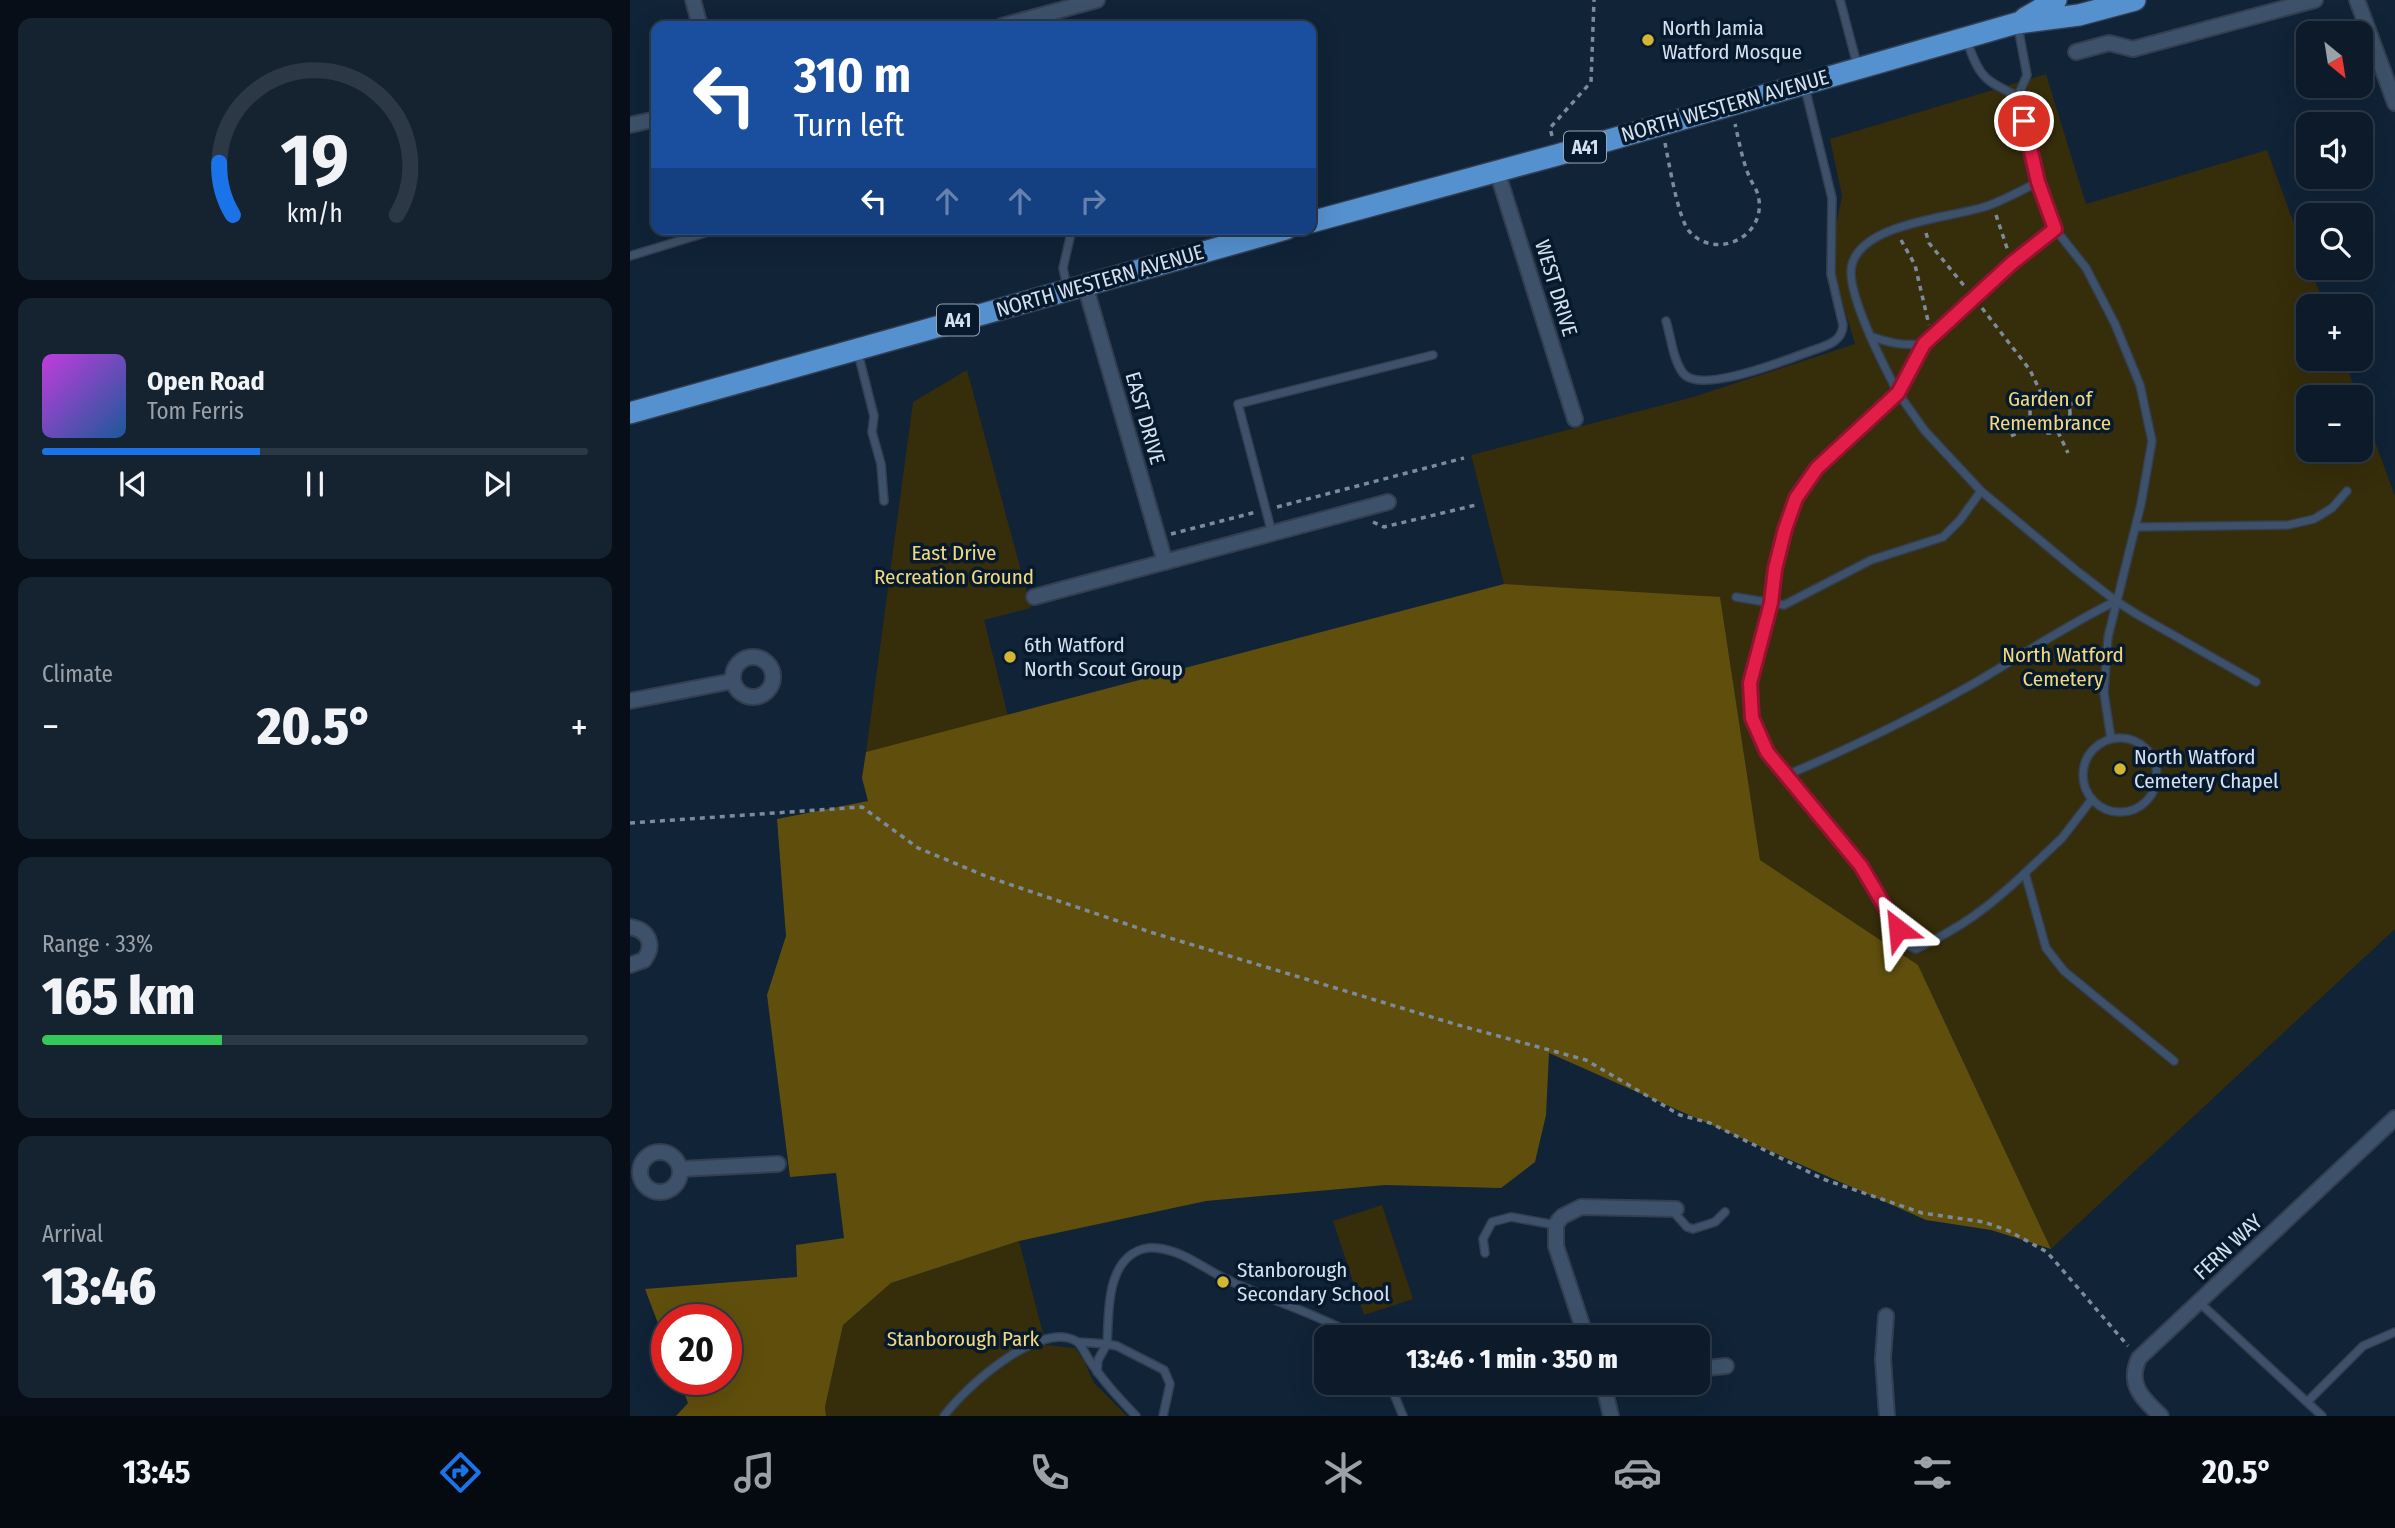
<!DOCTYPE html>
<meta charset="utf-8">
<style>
:root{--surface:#0c1a29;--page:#152331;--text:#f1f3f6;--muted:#9aa1a8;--line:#2c3846;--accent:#1a73e8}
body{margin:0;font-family:"Fira Sans Condensed",sans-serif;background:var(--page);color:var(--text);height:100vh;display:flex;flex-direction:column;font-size:26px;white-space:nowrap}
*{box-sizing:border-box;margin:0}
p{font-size:23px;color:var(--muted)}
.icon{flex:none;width:38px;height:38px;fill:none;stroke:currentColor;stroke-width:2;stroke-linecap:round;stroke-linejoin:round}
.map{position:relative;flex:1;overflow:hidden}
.details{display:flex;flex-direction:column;gap:18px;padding:18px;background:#070e17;width:630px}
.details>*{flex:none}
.hud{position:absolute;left:21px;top:21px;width:665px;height:214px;border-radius:14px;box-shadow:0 7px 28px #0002,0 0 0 2px var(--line);background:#1a4fa0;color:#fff;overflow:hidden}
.needle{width:46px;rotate:150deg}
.fabs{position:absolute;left:1666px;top:21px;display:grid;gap:14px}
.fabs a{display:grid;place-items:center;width:77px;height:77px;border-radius:14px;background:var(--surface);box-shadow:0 7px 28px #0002,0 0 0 2px var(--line);font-size:35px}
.speed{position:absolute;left:21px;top:1304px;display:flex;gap:14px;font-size:35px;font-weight:700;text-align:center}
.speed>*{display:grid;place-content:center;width:91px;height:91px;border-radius:50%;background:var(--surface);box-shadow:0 7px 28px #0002,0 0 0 2px var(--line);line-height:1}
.speed .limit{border:10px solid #d22;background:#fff;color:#111}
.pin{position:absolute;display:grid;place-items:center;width:60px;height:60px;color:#fff;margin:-30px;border:4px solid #fff;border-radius:50%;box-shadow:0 2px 7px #0007}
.me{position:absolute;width:77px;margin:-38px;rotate:331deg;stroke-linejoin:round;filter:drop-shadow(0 0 5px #0008)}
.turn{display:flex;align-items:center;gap:24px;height:147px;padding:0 28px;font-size:32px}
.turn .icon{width:91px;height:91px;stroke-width:2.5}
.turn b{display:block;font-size:49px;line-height:60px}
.lanes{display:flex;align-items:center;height:66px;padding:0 28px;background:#0003;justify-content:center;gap:35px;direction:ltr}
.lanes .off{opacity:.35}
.big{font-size:52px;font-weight:800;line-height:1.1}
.details .widget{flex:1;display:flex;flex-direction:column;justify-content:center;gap:10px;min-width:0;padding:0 24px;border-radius:14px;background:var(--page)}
.details .dial{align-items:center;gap:0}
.dial svg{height:182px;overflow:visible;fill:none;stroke:var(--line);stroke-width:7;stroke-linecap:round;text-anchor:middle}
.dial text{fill:var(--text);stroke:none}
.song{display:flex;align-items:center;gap:21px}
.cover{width:84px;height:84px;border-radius:10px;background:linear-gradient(135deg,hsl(290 70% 55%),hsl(210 70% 35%))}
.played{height:7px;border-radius:4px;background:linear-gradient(90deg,var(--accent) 40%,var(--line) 40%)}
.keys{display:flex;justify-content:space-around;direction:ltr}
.heat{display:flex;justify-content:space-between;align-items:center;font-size:38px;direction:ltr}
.charge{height:10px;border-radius:5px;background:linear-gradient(90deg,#34c759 33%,var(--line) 0)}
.trip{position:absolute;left:684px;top:1325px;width:396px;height:70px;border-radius:14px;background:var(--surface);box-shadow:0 7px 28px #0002,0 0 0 2px var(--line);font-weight:800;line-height:70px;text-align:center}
.dock{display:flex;height:112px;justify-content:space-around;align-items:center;background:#050a10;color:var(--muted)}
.dock .icon{width:49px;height:49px}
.dock .selected{color:var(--accent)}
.dock b{font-size:32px;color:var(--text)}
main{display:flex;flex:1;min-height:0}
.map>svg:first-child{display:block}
.green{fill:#362d0a}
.forest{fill:#604f0c}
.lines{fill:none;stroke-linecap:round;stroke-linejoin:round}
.service-casing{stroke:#333e50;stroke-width:10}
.minor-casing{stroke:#333e50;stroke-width:18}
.trunk-casing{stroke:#333e50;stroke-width:24}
.path{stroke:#7c8b9c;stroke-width:3.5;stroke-dasharray:5 5;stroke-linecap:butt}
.service{stroke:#3d526a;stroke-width:7}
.minor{stroke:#3d526a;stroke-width:14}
.trunk{stroke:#5590cf;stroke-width:21}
.route-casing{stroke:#92132f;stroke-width:18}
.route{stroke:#e11d48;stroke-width:12}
.poi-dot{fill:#d5b534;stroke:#06192d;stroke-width:2.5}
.labels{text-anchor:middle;stroke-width:7;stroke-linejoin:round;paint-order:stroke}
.shield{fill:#06192d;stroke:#97a5b5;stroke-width:2}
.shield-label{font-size:19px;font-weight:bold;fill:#d5e1ef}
.poi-label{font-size:21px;fill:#d5e1ef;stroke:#06192d;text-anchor:start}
.street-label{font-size:21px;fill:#d5e1ef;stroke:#06192d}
.park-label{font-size:21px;fill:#f2d97f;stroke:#06192d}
</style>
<main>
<section class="details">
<div class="widget dial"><svg viewBox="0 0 100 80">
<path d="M14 69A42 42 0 1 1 86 69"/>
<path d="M14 69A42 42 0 0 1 8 46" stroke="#1a73e8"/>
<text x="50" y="56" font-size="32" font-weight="700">19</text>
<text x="50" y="72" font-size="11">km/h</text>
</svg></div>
<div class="widget">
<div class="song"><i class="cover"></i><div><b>Open Road</b><p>Tom Ferris</p></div></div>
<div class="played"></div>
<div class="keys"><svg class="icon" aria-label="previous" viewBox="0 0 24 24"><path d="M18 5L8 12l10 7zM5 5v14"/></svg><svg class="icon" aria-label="pause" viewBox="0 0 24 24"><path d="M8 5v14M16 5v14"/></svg><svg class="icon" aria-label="next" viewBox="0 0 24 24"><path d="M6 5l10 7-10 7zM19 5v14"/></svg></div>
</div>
<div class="widget"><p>Climate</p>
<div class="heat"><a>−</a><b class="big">20.5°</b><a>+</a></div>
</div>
<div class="widget"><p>Range · 33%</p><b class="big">165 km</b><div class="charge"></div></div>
<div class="widget"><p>Arrival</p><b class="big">13:46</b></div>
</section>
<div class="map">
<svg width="1765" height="1416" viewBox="0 0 1765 1416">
<rect width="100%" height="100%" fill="#102337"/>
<!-- green -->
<g class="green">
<path d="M1416,74l40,130 181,-54 41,112v6h2l15,38h-17v53h36l14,38h-50v53h53v-46l34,92v433l-344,320 -133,-284 -158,-105 -40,-262 -216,-14 -33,-129 222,-58 162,-53 -21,-71 1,-43 7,-34 -12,-57z"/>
<path d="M337,370l64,238 -47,12 24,96 -142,36 47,-350z"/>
<path d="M752,1205l31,94 -49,16 -31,-94z"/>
<path d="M389,1241l27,104 29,3 9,13 10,22 33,33h-301l-1,-9 18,-82 48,-42z"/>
</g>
<!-- forest -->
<path class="forest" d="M874,584l216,13 40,263 158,105 133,284 -60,-19 -65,-10 -377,-167 -3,62 -11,47 -34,26 -116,-3 -179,16 -187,40 -55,18 -73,24 -48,42 -18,82 1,9h-150l12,-13 -9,-24h47v-59h-59v27l-22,-58 152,-12 -1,-32 48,-7 -8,-65 -46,4 -23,-182 19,-59 -9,-117 91,-18 -6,-23 4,-26z"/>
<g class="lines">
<defs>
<g id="service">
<path d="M1210,0l18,68"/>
<path d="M1337,41c12,35 17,40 51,55"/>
<path d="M1408,182l17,47 31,39 29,56 25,61 12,56 -11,63 -33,133 -4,56 7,46"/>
<path d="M1425,229l-43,34 -88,81 -26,49 27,38 56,60 96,80 39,30 22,14 118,67"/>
<path d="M0,256l88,-27"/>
<path d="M437,287l-4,-19 9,-39"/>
<path d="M1036,321c5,16 7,39 17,52 16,22 103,-13 125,-21 15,-6 34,-8 35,-27l-12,-51 1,-76 -27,-110"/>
<path d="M1240,336c19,7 34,10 54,8"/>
<path d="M228,353l16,63 -2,16 9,32 3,37"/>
<path d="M1506,527l152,-2 26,-6 18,-11 15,-17"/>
<path d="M642,533l-34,-129 195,-49"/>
<path d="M1106,597l48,8 87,-45 72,-23 17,-17 21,-29"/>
<circle cx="1490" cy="775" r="37"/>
<path d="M1157,775c-15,-17 -32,-37 -35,-60 -5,-40 10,-72 19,-110 7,-36 7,-76 26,-109 24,-41 66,-72 101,-103 -13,-25 -54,-103 -46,-129 12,-41 97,-46 132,-57 19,-6 36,-16 54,-25l-20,-86 9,-21 -9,-48"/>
<path d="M1462,799l-30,39 -37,35 21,75 18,23 110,90"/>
<path d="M1395,873c-37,35 -63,54 -109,76l-11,-5 -44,-78 -74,-91c63,-27 124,-56 184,-90 48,-28 94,-59 145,-84"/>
<path d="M1041,1209l16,18 6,2 22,-7 10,-10"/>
<path d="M855,1253l-2,-14 9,-17 19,-5 45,8"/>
<path d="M1570,1303l122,113"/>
<path d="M448,1342l29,2 -9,16 -1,12"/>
<path d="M759,1382l14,34"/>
<path d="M1677,1402l56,-56 32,-14"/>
<path d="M314,1416c20,-28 96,-96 132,-75 5,3 9,12 12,17 14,22 30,39 48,58"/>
<path d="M533,1416l7,-32 -6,-14 -47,-24 -10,-2c2,-28 -1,-72 25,-90 7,-5 17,-7 25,-6 25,3 42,17 63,28 45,23 94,36 138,61"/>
</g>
<g id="minor">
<path d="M63,0l7,26"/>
<path d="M1727,0l38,103"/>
<path d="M372,26l95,-26"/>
<path d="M1446,52l33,-9 24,6 182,-49"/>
<path d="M0,125l26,-6"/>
<path d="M867,171l78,248"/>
<path d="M455,285l80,277"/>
<path d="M404,597l354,-95"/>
<circle cx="123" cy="677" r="20"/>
<path d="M0,701l103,-20"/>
<path d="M0,927c19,3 25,18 14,33l-14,5"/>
<circle cx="30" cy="1172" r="20"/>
<path d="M50,1169l98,-5"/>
<path d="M1256,1316l-3,43 4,57"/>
<path d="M956,1337l-30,-91v-21l3,-5 4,-4 18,-9 95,2"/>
<path d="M1068,1369l28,-3"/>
<path d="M973,1382l8,34"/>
<path d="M975,1389l21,-7"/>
<path d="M1531,1416c-19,-18 -34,-31 -22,-58l256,-240"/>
</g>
<g id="trunk">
<path d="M1395,18l31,-18"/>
<path d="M681,222l246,-67 460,-132 62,-8 56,-15"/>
<path d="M0,413l656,-184"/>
</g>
</defs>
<!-- service casing -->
<use href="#service" class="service-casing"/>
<!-- minor casing -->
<use href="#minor" class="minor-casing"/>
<!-- trunk casing -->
<use href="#trunk" class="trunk-casing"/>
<!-- path -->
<g class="path">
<path d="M922,136l-2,-8 41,-46 3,-82"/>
<path d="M1035,143c4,20 13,75 24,88 25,29 75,8 70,-31 -1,-10 -7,-16 -10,-24 -7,-17 -10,-35 -14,-52"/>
<path d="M1366,215l12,36"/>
<path d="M1296,233l3,10 37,45"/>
<path d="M1271,240l14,25 14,60"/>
<path d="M1352,308l48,62 12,25"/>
<circle cx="1420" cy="413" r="20"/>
<path d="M1439,405l21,-10"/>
<path d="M1428,432l10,21"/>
<path d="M1381,436l23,-11"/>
<path d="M647,507l187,-49"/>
<path d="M743,522l11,5 92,-22"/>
<path d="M541,534l85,-22"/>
<path d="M0,823l232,-16 56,41 70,29 162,55 308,93 128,35 94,55 30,8 113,56 99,34 62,9 25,9 38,21 81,94"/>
</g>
<!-- service -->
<use href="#service" class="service"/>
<!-- minor -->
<use href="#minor" class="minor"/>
<!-- trunk -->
<use href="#trunk" class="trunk"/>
</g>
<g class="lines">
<defs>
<path id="route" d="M1268,929l-37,-63 -94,-114 -15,-34 -2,-35 21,-80 4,-34 10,-40 11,-31 21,-30 81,-75 26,-49 88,-81 43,-34 -17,-47 -14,-61"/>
</defs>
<!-- route casing -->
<use href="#route" class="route-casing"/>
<!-- route -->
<use href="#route" class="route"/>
</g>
<!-- markers -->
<g class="poi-dot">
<circle cx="1018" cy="40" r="7"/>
<circle cx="380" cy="657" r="7"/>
<circle cx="1490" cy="769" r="7"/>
<circle cx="593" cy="1282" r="7"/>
</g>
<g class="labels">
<!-- shield labels -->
<g class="shield">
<rect x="934" y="131.5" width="42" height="31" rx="5"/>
<rect x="307" y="304.5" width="42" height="31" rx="5"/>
</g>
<g class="shield-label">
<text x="955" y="154">A41</text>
<text x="328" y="327">A41</text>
</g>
<!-- poi labels -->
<g class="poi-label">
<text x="1032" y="35">North Jamia<tspan x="1032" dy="24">Watford Mosque</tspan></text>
<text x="394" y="652">6th Watford<tspan x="394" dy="24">North Scout Group</tspan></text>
<text x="1504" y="764">North Watford<tspan x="1504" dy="24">Cemetery Chapel</tspan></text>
<text x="607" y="1277">Stanborough<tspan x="607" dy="24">Secondary School</tspan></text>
</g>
<!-- street labels -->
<g class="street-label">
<text transform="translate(1095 106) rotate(-16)" y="7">NORTH WESTERN AVENUE</text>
<text transform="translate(470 281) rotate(-16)" y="7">NORTH WESTERN AVENUE</text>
<text transform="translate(926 288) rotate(73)" y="7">WEST DRIVE</text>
<text transform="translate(515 418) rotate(74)" y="7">EAST DRIVE</text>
<text transform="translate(1598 1247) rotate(-43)" y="7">FERN WAY</text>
</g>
<!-- park labels -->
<g class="park-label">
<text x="1420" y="406">Garden of<tspan x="1420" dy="24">Remembrance</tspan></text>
<text x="324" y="560">East Drive<tspan x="324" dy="24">Recreation Ground</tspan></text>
<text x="1433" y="662">North Watford<tspan x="1433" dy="24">Cemetery</tspan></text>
<text x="333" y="1346">Stanborough Park</text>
</g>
</g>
</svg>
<div class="fabs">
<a><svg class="needle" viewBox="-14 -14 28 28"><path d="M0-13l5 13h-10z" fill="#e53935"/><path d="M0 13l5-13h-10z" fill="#9aa1a8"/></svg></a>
<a><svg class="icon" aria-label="sound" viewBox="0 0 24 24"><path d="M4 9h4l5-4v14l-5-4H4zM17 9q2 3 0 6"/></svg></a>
<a><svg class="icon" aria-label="search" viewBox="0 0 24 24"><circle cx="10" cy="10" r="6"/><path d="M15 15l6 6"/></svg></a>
<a>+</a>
<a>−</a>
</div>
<div class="speed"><div class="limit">20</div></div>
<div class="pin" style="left:1394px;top:121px;background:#d93025"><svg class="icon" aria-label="arrive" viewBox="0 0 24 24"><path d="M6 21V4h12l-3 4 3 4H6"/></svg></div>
<svg class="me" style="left:1268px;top:929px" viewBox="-20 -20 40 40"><path d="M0-17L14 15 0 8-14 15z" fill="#e11d48" stroke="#fff" stroke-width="4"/></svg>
<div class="trip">13:46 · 1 min · 350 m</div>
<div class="hud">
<div class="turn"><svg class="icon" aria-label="left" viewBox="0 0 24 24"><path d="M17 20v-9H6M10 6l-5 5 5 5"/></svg><div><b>310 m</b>Turn left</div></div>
<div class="lanes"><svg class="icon" aria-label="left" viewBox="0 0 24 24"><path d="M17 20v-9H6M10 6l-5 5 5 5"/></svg><svg class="icon off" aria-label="ahead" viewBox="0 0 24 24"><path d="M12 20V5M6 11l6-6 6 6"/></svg><svg class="icon off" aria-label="ahead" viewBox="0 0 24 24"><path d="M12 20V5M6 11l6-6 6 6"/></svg><svg class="icon off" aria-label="right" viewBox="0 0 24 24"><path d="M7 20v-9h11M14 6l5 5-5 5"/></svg></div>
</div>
</div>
</main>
<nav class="dock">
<b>13:45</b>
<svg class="icon selected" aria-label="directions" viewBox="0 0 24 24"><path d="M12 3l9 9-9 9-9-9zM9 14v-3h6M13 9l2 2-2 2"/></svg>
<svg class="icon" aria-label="music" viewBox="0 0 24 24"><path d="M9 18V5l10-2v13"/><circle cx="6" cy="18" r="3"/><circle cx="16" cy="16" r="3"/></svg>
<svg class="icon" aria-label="phone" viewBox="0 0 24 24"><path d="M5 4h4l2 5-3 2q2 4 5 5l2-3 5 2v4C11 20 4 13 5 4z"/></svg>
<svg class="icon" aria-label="climate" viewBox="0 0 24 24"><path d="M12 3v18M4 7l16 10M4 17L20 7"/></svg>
<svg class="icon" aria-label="car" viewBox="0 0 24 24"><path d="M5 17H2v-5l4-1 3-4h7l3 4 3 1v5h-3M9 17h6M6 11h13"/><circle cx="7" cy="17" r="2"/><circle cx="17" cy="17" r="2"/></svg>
<svg class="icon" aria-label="filters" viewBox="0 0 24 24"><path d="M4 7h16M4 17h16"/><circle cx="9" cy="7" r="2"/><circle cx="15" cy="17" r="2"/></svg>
<b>20.5°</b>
</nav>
